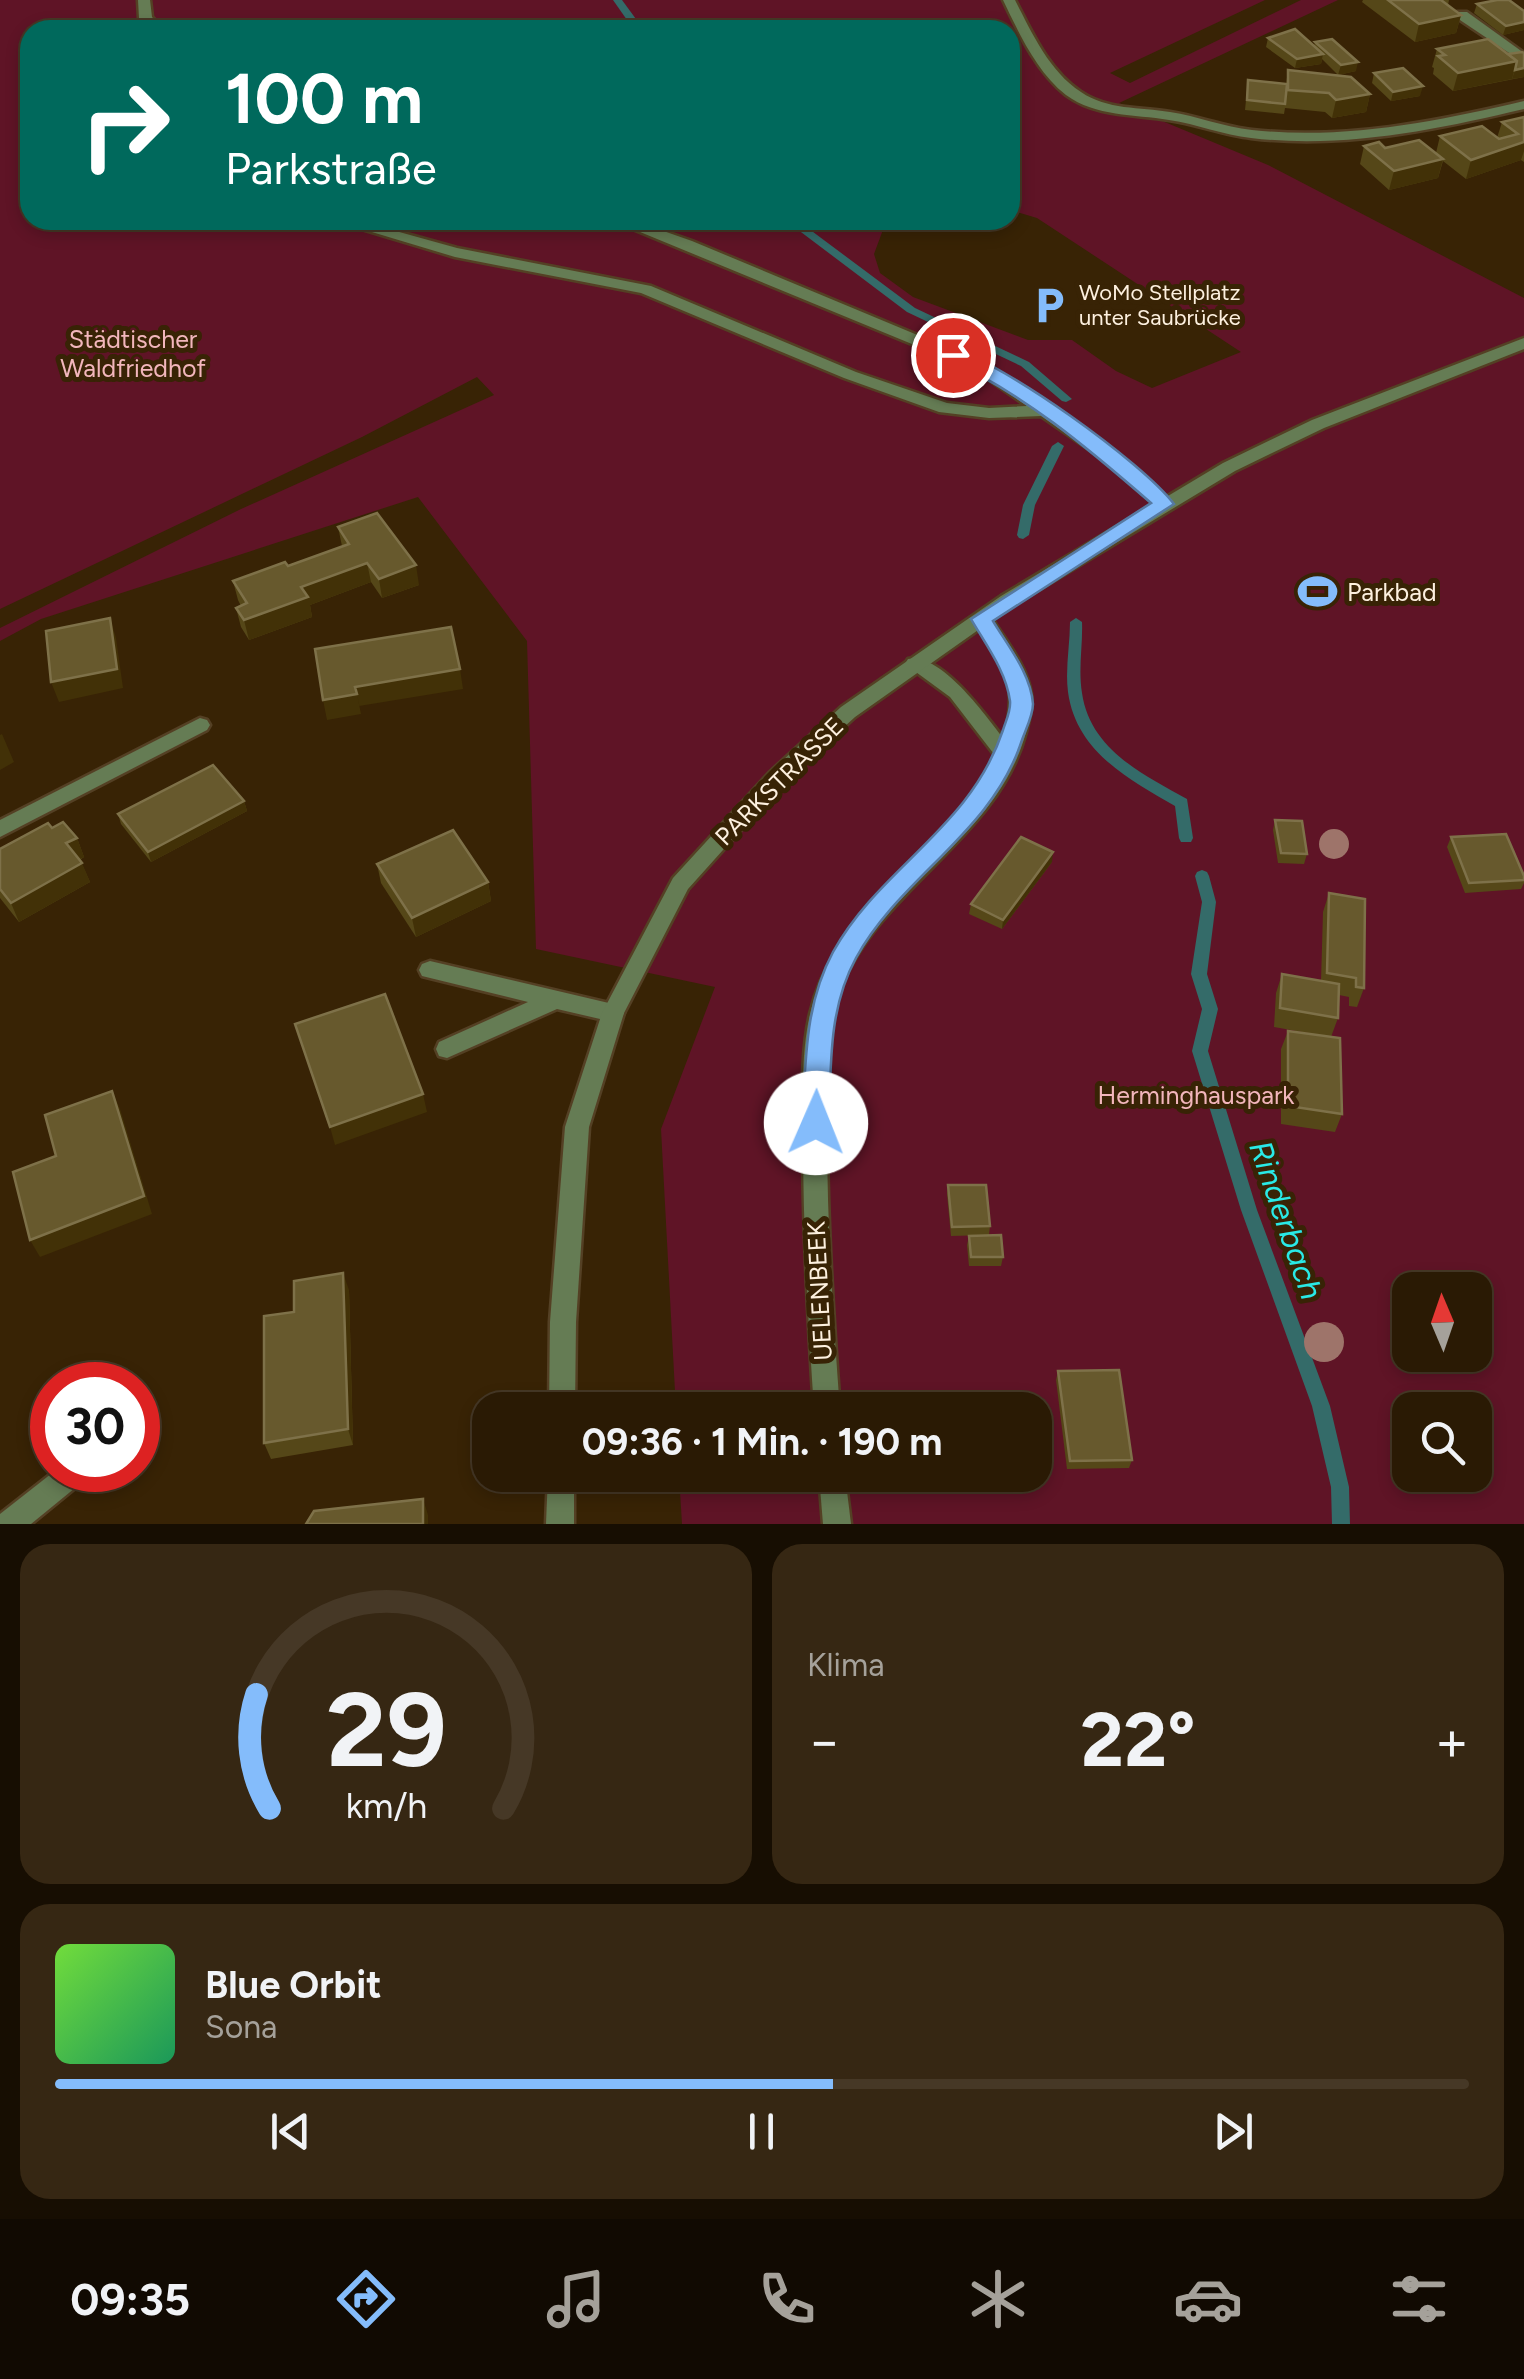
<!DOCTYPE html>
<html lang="de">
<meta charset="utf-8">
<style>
:root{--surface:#2a1a04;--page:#362713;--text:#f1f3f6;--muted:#a5a19a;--line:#463826;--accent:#84bcfb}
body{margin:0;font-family:Figtree,sans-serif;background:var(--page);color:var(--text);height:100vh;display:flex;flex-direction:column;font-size:38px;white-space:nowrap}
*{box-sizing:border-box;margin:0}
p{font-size:32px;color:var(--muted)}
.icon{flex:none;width:55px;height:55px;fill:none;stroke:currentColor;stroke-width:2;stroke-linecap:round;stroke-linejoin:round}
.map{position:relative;height:1524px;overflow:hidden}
.details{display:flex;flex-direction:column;gap:20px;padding:20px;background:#170e02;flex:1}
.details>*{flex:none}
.guide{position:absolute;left:20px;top:20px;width:1000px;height:210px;border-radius:30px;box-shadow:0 5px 15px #0003,0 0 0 2px var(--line);background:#00695c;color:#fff;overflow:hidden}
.needle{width:65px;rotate:358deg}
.buttons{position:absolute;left:1392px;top:1272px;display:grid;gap:20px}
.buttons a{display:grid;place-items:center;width:100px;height:100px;border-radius:20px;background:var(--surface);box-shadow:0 5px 15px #0003,0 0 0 2px var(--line);font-size:50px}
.speed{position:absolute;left:30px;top:1362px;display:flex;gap:20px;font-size:50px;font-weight:700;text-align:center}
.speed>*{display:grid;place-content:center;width:130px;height:130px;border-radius:50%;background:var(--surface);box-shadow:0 5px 15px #0003,0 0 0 2px var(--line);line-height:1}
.speed .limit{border:15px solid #d22;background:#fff;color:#111}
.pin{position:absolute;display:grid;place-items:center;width:85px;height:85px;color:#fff;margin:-42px;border:5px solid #fff;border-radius:50%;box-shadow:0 2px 10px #0007}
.me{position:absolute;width:110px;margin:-55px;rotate:1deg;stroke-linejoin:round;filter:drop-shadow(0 0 8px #0008)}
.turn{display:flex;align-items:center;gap:35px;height:210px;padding:0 40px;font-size:45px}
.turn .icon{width:130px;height:130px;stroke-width:2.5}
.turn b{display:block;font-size:70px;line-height:85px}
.big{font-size:75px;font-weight:700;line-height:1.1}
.details .card{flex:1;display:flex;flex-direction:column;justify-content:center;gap:15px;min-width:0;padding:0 35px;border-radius:30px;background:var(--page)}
.details .dial{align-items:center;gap:0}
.dial svg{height:260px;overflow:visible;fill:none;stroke:var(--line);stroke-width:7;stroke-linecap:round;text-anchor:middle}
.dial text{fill:var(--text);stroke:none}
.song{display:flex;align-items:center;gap:30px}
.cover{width:120px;height:120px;border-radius:15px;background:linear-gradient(135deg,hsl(100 70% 55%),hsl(150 70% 35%))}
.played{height:10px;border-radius:5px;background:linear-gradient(90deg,var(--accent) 55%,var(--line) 55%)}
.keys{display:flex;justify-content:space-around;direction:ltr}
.heat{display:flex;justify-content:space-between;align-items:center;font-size:55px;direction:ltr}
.details .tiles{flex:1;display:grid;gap:20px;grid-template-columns:1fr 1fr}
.card:last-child{grid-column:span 2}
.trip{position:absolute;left:472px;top:1392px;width:580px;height:100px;border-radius:30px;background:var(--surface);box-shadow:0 5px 15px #0003,0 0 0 2px var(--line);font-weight:700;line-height:100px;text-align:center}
.tab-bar{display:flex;height:160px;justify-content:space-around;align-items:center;background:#110a02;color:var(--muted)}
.tab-bar .icon{width:70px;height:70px}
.tab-bar .active{color:var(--accent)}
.tab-bar b{font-size:45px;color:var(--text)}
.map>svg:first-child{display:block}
.green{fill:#5f1426;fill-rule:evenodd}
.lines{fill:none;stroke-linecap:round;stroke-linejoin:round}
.stream{fill:#346b69;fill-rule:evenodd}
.service-casing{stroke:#544024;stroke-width:5}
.minor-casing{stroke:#544024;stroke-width:5}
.tertiary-casing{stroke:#544024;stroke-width:5}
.service{fill:#657c54;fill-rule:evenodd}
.minor{fill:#657c54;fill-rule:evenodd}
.tertiary{fill:#657c54;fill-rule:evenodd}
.tree{fill:#9e746a}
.wall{fill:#554718}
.shaded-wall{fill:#423107}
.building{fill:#67592d;stroke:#7e7149;stroke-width:2.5}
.route{fill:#84bcfb;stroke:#567aa3;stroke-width:2.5}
.labels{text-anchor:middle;stroke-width:10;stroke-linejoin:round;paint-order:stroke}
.far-poi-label{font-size:22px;fill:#fdf0df;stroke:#382305;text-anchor:start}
.park-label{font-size:25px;fill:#f2b6bc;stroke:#382305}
.poi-label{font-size:25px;fill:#fdf0df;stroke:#382305;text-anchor:start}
.street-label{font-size:25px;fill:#fdf0df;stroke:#382305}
.near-water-label{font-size:32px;font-style:italic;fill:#29eae6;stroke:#382305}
</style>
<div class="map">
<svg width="1524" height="1524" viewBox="0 0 1524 1524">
<rect width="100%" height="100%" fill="#382305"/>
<!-- green -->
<path class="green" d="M0,0h1265l-155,73 20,10 171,-83h37l-219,103 149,62 256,133v1226h-842l-3,-49h356v-65h-359l-15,-281 54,-142 -179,-38 -9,-308 -109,-144 -377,122 -41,22v-13l241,-119 253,-114 -17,-18 -115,60 -362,172zM30,30h980v180l27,8 204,134 -89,36 -36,-17 -44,-31h-44l-115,-43 -33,-24 -6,-19 10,-27 -9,-7h-845zM1410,1290h65v65h-65zM1410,1410h65v65h-65z"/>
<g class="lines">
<!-- stream -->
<g class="stream">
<path d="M613,0h9l22,30h-10z"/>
<path d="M785,220h12l118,88 114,54 43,37 -6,3 -4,-1 -41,-35 -114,-54z"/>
<path d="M1058,442l6,4 -29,59 -6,30 -6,4 -4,-1 -2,-3 6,-30 29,-59z"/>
<path d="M1076,618l6,4c1,23 -4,47 0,71 8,56 60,81 105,106l6,39 -2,4h-10l-2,-4 -4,-32c-47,-27 -99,-55 -107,-114 -3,-23 2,-47 2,-70z"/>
<path d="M1202,870l5,2 2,4 7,26 -9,72 11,35 -10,42 49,159 73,196 19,81 1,37h-18l-1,-37 -19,-81 -71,-196 -49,-159 10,-42 -11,-35 11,-72 -7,-26 2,-4z"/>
</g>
<defs>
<g id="service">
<path d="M138,0h12l2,17 12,13h-14l-11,-12z"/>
<path d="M1457,12h10l57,41v10l-67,-45z"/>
<path d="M332,220h24l101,28 194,38 205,86 91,31 42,5 38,-2 -52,-36 -364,-150h21l60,21 295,123 125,85 62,55 -9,6 -6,-2 -59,-51 -59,-41 -52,2 -50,-6 -95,-34 -203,-85 -186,-36z"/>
<path d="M430,961l183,43 8,3 3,6 -3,6 -8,3 -56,-13 -110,49 -8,-2 -3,-7 3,-7 89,-40 -106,-26 -3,-6 3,-6z"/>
</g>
<g id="minor">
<path d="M1003,0h12c17,33 34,71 66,92 26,18 59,15 89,20 27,4 54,15 82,18 92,10 183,-8 272,-29v8c-89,21 -181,40 -273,29 -28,-3 -54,-14 -82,-18 -35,-6 -73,-3 -103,-25 -30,-24 -47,-62 -63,-95z"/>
<path d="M982,613l7,1c15,25 38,51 42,80 2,13 -2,25 -5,38 -29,113 -164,163 -192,277 -10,39 -7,81 -7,121 0,93 6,187 13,280h-26c-6,-91 -11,-183 -11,-274 0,-41 -2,-83 7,-122 5,-21 15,-45 27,-63 47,-71 119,-119 160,-193l-47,-61 -45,-33 3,-5c33,-7 78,57 96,80 16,-61 -1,-71 -31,-120z"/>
<path d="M200,718l7,2 3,5 -3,5 -207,107v-17z"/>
<path d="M56,1470h34l-4,9 -55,45h-31v-10z"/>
<path d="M819,1475h26l6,49h-28z"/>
</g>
<g id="tertiary">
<path d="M1524,338v11l-200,79 -89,43 -220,133 -160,113 -71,65 -96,107 -64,124 -35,114 -13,195 -1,88h-26l1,-88 15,-195 37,-114 71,-135 97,-106 71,-65 160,-111 222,-133 89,-43z"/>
<path d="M548,1475h26v49h-28z"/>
</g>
</defs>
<!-- service casing -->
<use href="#service" class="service-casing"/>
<!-- minor casing -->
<use href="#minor" class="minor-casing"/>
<!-- tertiary casing -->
<use href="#tertiary" class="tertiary-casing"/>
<!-- service -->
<use href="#service" class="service"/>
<!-- minor -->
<use href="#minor" class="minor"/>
<!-- tertiary -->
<use href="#tertiary" class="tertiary"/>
</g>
<!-- trees -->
<g class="tree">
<circle cx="1334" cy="844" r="15"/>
<circle cx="1324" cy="1342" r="20"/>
</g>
<!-- wall -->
<g class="wall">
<path d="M1363,0h86l-1,5 13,10 -5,18 -41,9 -53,-40z"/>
<path d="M1477,4l47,7v19l-21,5 -29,-22z"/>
<path d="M1268,38l46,8 1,-4 41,29 -18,4 -16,-16 -1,5 -26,4 -29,-21z"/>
<path d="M1437,49l71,5 16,-1v24l-71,14 -20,-17 1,-6 -2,-1z"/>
<path d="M1288,70l82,24 -4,18 -34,6 -7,-6 -40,-4 -1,6 -39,-4 3,-30 38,4z"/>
<path d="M1374,73l46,23 -29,5 -19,-18z"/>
<path d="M1524,117v45l-3,-2 -55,19 -23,-18 -5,17 -49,12 -29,-26 4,-18 72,7 4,-17 57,2 5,-16z"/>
<path d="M338,527l81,58 -37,13 -11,-16 -61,23 2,12 -63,23 -8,-13 -5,-19 5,-2 -3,-6 -5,-19 55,-15 54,-20z"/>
<path d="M244,801l3,10 -96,51 -30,-38 -3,-10z"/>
<path d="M1275,820l32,34 -3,10 -26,-1 -5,-33z"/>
<path d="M52,828l25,10 7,19 -4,3 10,22 -71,40 -19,-24v-49z"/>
<path d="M1451,837l73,39v7l-3,6 -56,4 -18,-46z"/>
<path d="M1052,862l-50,67 -33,-15 2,-10z"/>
<path d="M377,864l111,18 3,19 -75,36 -35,-54z"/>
<path d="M1329,893l35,95 -7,19 -8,-1v-9l-10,-2 -1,23 -7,19 11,77 -7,18 -54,-8v-75l7,-18 42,6 -56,-10 2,-34 6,-19 39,7 2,-69z"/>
<path d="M948,1185l42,41 -1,9 -38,1 -4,-42z"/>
<path d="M969,1236l34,21 -2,9h-32l-2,-21z"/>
<path d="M349,1290l4,155 -82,14 -7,-16 30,-131z"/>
<path d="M1058,1371l74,89 -3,8 -62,1 -11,-89z"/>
</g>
<!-- shaded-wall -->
<g class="shaded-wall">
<path d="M1461,15l-5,18 -41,9 4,-18z"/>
<path d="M1524,22v8l-21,5 3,-9z"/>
<path d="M1323,54l-2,10 -26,4 2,-9z"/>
<path d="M1517,61l-5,18 -59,12 5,-18z"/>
<path d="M1358,62l-2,9 -18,4 3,-10z"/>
<path d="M1524,68v9l-12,2 3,-9z"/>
<path d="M1423,86l-3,10 -29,5 2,-9z"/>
<path d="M1370,94l-4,18 -34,6 4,-18z"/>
<path d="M1524,142v9l-3,9 -55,19 5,-19z"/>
<path d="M1443,159l-5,19 -49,12 5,-19z"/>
<path d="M367,563l4,19 -61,23 2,12 -63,23 -5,-20 57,-33z"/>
<path d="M416,565l3,20 -37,13 -3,-19z"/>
<path d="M110,618l6,20 7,50 -64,14 -8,-20z"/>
<path d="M460,669l3,20 -104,17 -4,-19z"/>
<path d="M357,694l4,20 -34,6 -4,-20z"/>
<path d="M2,734l12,28 -14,8v-35z"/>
<path d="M244,801l3,10 -96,51 -3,-10z"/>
<path d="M77,838l7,19 -11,6 -7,-20z"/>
<path d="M1053,852l-1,10 -50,67 1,-9z"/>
<path d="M82,863l8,19 -71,40 -8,-19z"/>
<path d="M488,882l3,19 -75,36 -4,-19z"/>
<path d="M112,1091l8,18 32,105 -112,43 -10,-17z"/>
<path d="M423,1094l4,18 -92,33 -5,-18z"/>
<path d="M343,1273l6,17 4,155 -5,-16z"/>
<path d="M423,1499l5,16v9h-5z"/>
</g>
<!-- building -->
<g class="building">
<path d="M1388,0h53l20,15 -42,9z"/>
<path d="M1497,0h12l15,11v11l-18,4 -29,-22z"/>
<path d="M1295,29l28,25 -26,5 -29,-21z"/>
<path d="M1332,39l26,23 -17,3 -26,-23z"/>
<path d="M1488,39l29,22 -59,12 -20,-17 7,-1 -8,-6z"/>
<path d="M1522,52l2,1v15l-9,2 2,-9 -9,-7z"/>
<path d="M1403,68l20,18 -30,6 -19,-19z"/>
<path d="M1288,70l63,7 19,17 -34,6 -7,-7 -41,-3z"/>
<path d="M1248,80l39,4 -2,20 -38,-4z"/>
<path d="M1524,117v25l-53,18 -31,-24 42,-10 17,13 19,-5 -16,-12z"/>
<path d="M1419,140l24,19 -49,12 -30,-25 15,-4 6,6z"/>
<path d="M377,513l39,52 -37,14 -12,-16 -66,24 7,10 -64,23 -8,-12 11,-5 -14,-22 52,-19 3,4 61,-22 -11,-17z"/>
<path d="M110,618l7,51 -66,13 -5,-51z"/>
<path d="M451,627l9,42 -105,18 2,7 -34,6 -8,-51z"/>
<path d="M213,765l31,36 -96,51 -30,-38z"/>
<path d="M1275,820l27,1 5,33 -26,-1z"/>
<path d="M63,822l14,16 -11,5 16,20 -71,40 -11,-14v-40l48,-26 4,5z"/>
<path d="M453,830l35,52 -76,36 -35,-54z"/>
<path d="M1506,834l18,42v4l-55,3 -18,-46z"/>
<path d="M1021,837l32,15 -50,68 -32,-16z"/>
<path d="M1329,893l36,6 -1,89 -8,-1v-9l-29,-5z"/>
<path d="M1282,974l57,10 -1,34 -58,-10z"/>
<path d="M385,994l38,100 -93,33 -35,-103z"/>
<path d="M1288,1031l52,7 2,76 -54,-8z"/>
<path d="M112,1091l32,105 -114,44 -17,-68 43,-16 -11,-41z"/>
<path d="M948,1185h38l4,41 -38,1z"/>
<path d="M1001,1235l2,22h-32l-2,-21z"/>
<path d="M343,1273l5,156 -84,14v-127l30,-4v-31z"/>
<path d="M1119,1370l13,90 -62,1 -12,-90z"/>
<path d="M423,1499v25h-117l8,-13z"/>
</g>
<!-- route -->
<path class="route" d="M953,349c51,14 189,113 221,155l-181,117c15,25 38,53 40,83 0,11 -7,25 -11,36 -30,93 -122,137 -166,218 -28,51 -25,109 -27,165l-4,8h-19l-4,-8c4,-60 2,-117 31,-171 47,-85 137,-123 170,-222 3,-10 8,-19 7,-29 -4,-30 -24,-56 -39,-82l180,-116c-61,-53 -130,-112 -205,-144v-8z"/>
<!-- icons -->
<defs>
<symbol id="parking-bare" viewBox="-9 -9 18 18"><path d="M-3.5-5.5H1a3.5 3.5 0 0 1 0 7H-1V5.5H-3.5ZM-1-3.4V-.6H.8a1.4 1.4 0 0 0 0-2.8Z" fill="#84bcfb" stroke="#382305" stroke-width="2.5" paint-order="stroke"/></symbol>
<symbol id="stadium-bare" viewBox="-9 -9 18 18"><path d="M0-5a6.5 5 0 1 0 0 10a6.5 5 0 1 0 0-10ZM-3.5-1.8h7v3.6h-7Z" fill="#84bcfb" stroke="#382305" stroke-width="2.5" paint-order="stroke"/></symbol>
</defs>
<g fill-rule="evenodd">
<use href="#parking-bare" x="1022" y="278" width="55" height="55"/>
<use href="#stadium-bare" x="1290" y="564" width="55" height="55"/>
</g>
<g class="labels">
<!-- far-poi labels -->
<g class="far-poi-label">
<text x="1079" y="300">WoMo Stellplatz<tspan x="1079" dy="25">unter Saubrücke</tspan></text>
</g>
<!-- park labels -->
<g class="park-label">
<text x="133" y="348">Städtischer<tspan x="133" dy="29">Waldfriedhof</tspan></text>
<text x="1196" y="1104">Herminghauspark</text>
</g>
<!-- poi labels -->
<g class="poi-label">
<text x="1347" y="601">Parkbad</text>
</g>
<!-- street labels -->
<g class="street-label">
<text transform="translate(779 781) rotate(-45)" y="9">PARKSTRASSE</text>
<text transform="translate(819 1291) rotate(-93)" y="9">UELENBEEK</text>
</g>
<!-- near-water labels -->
<g class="near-water-label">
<text transform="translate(1286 1220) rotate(71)" y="11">Rinderbach</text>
</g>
</g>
</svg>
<div class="buttons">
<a><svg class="needle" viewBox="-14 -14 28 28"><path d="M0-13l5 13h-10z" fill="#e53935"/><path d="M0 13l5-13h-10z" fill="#a5a19a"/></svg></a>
<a><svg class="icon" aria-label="search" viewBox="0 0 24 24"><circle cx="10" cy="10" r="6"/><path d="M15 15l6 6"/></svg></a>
</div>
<div class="speed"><div class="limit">30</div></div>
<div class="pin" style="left:953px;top:355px;background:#d93025"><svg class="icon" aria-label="arrive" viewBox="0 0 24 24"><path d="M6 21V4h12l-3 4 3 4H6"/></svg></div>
<svg class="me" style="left:816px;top:1123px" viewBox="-20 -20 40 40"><circle r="19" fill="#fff"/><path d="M0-13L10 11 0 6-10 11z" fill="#84bcfb"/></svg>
<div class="trip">09:36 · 1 Min. · 190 m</div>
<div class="guide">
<div class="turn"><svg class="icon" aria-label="right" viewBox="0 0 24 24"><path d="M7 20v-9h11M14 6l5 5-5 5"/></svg><div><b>100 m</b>Parkstraße</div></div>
</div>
</div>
<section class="details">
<div class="tiles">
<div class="card dial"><svg viewBox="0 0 100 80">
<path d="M14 69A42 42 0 1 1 86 69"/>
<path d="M14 69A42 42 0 0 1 10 34" stroke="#84bcfb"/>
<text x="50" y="56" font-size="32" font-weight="700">29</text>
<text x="50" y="72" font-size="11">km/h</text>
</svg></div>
<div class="card"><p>Klima</p>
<div class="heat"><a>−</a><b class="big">22°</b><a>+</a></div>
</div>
<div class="card">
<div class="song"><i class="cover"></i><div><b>Blue Orbit</b><p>Sona</p></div></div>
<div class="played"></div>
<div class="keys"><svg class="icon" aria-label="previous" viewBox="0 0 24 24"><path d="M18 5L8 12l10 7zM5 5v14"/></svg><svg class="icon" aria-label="pause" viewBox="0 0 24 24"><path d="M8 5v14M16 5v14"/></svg><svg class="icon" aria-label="next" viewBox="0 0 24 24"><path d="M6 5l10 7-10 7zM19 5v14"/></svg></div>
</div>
</div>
</section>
<nav class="tab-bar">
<b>09:35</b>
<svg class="icon active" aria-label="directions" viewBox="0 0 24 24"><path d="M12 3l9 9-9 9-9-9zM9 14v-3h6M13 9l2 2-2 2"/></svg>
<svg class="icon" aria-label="music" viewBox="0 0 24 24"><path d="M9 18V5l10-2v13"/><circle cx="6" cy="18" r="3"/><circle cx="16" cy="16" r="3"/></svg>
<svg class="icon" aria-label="phone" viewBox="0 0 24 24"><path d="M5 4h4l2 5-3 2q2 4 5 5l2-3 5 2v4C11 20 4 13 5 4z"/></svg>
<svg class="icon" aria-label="climate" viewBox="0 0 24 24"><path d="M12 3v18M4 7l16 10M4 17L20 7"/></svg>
<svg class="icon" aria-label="car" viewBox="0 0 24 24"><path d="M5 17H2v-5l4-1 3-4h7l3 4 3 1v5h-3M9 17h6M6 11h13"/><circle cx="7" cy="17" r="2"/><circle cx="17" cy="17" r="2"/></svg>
<svg class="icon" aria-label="filters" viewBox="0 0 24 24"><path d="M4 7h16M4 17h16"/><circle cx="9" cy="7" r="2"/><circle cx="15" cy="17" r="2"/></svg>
</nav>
